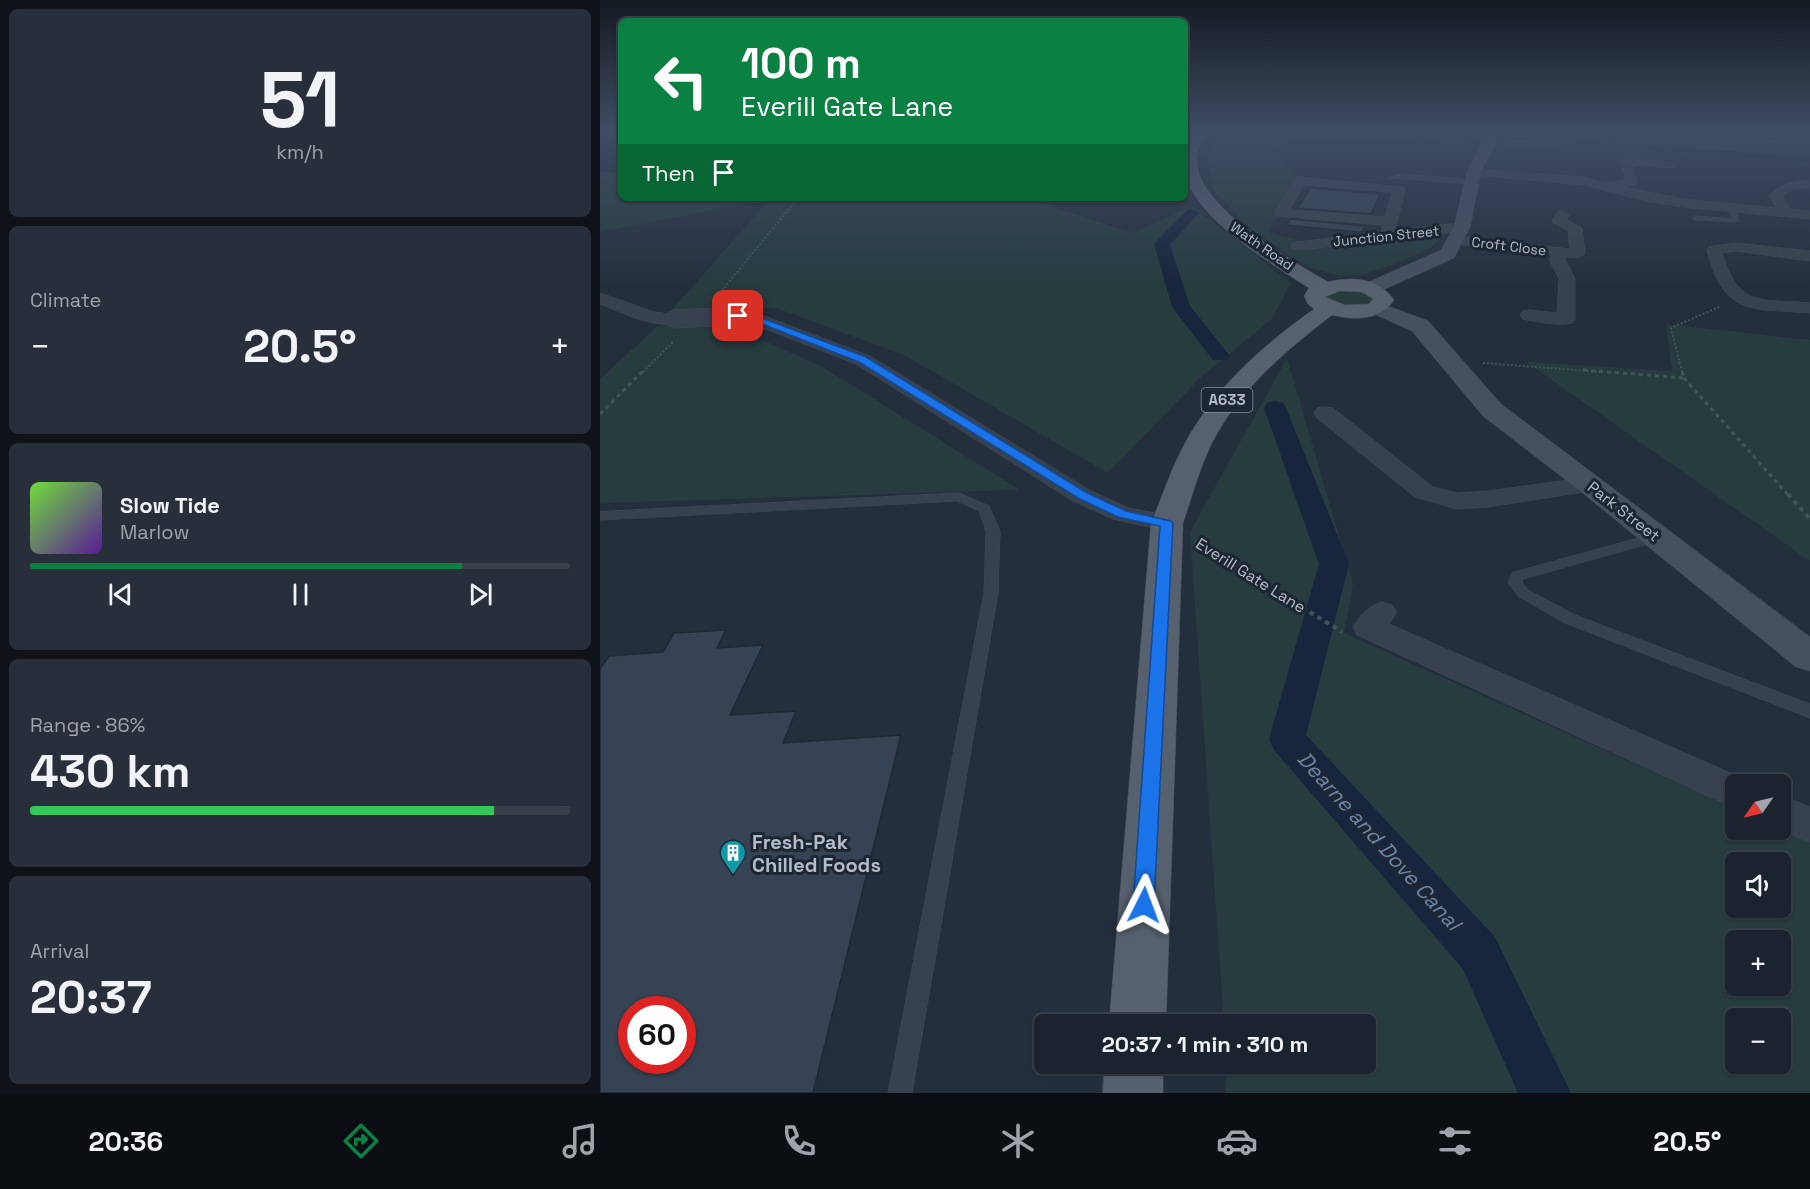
<!DOCTYPE html>
<meta charset="utf-8">
<style>
:root{--surface:#1b232e;--page:#282f3a;--text:#f1f3f6;--muted:#a0a4aa;--line:#39404a;--accent:#0b8043}
body{margin:0;font-family:"Space Grotesk",sans-serif;background:var(--page);color:var(--text);height:100vh;display:flex;flex-direction:column;font-size:22px;white-space:nowrap}
*{box-sizing:border-box;margin:0}
p{font-size:20px;color:var(--muted)}
.icon{flex:none;width:33px;height:33px;fill:none;stroke:currentColor;stroke-width:2;stroke-linecap:round;stroke-linejoin:round}
.map{position:relative;flex:1;overflow:hidden}
.details{display:flex;flex-direction:column;gap:9px;padding:9px;background:#0f1319;width:600px}
.details>*{flex:none}
.top-card{position:absolute;left:18px;top:18px;width:570px;height:183px;border-radius:9px;box-shadow:0 2px 4px #0004,0 0 0 2px var(--line);background:#0b8043;color:#fff;overflow:hidden}
.needle{width:39px;rotate:236deg}
.buttons{position:absolute;left:1125px;top:774px;display:grid;gap:12px}
.buttons a{display:grid;place-items:center;width:66px;height:66px;border-radius:9px;background:var(--surface);box-shadow:0 2px 4px #0004,0 0 0 2px var(--line);font-size:30px}
.speed{position:absolute;left:18px;top:996px;display:flex;gap:12px;font-size:30px;font-weight:700;text-align:center}
.speed>*{display:grid;place-content:center;width:78px;height:78px;border-radius:50%;background:var(--surface);box-shadow:0 2px 4px #0004,0 0 0 2px var(--line);line-height:1}
.speed .limit{border:9px solid #d22;background:#fff;color:#111}
.pin{position:absolute;display:grid;place-items:center;width:51px;height:51px;color:#fff;margin:-26px;border-radius:12px;box-shadow:0 3px 9px #0006}
.me{position:absolute;width:66px;margin:-33px;rotate:3deg;stroke-linejoin:round;filter:drop-shadow(0 0 4px #0008)}
.turn{display:flex;align-items:center;gap:21px;height:126px;padding:0 24px;font-size:27px}
.turn .icon{width:78px;height:78px;stroke-width:2.5}
.turn b{display:block;font-size:42px;line-height:51px}
.then{display:flex;align-items:center;height:57px;padding:0 24px;background:#0003;gap:12px;font-size:22px}
.big{font-size:45px;font-weight:700;line-height:1.1}
.details .widget{flex:1;display:flex;flex-direction:column;justify-content:center;gap:9px;min-width:0;padding:0 21px;border-radius:9px;background:var(--page)}
.details .dial{align-items:center;gap:0}
.dial b{font-size:78px;line-height:1}
.song{display:flex;align-items:center;gap:18px}
.cover{width:72px;height:72px;border-radius:9px;background:linear-gradient(135deg,hsl(100 70% 55%),hsl(270 70% 35%))}
.played{height:6px;border-radius:3px;background:linear-gradient(90deg,var(--accent) 80%,var(--line) 80%)}
.keys{display:flex;justify-content:space-around;direction:ltr}
.heat{display:flex;justify-content:space-between;align-items:center;font-size:33px;direction:ltr}
.charge{height:9px;border-radius:4px;background:linear-gradient(90deg,#34c759 86%,var(--line) 0)}
.trip{position:absolute;left:434px;top:1014px;width:342px;height:60px;border-radius:9px;background:var(--surface);box-shadow:0 2px 4px #0004,0 0 0 2px var(--line);font-weight:700;line-height:60px;text-align:center}
.menu{display:flex;height:96px;justify-content:space-around;align-items:center;background:#0b0e12;color:var(--muted)}
.menu .icon{width:42px;height:42px}
.menu .selected{color:var(--accent)}
.menu b{font-size:27px;color:var(--text)}
main{display:flex;flex:1;min-height:0}
.map>svg:first-child{display:block}
.green{fill:#263c3f;fill-rule:evenodd}
.water{fill:#17263c}
.lines{fill:none;stroke-linecap:round;stroke-linejoin:round}
.canal{fill:#17263c;fill-rule:evenodd}
.building{fill:#364354;stroke:#1f2835;stroke-width:1.5;fill-rule:evenodd}
.lane-casing{stroke:#414a57;stroke-width:1}
.street-casing{stroke:#414a57;stroke-width:1}
.secondary-casing{stroke:#414a57;stroke-width:1}
.primary-casing{stroke:#414a57;stroke-width:1}
.path-far3{stroke:#3f5557;stroke-width:1.5;stroke-dasharray:1.5 1.5;stroke-linecap:butt}
.path-far2{stroke:#3f5557;stroke-width:2;stroke-dasharray:2 2;stroke-linecap:butt}
.path-far1{stroke:#3f5557;stroke-width:3;stroke-dasharray:4 4;stroke-linecap:butt}
.path{stroke:#3f5557;stroke-width:4;stroke-dasharray:4.5 4.5;stroke-linecap:butt}
.lane{fill:#38414e;fill-rule:evenodd}
.street{fill:#38414e;fill-rule:evenodd}
.secondary{fill:#465061;fill-rule:evenodd}
.primary{fill:#56606e;fill-rule:evenodd}
.street-bridge-casing{stroke:#414a57;stroke-width:19;stroke-linecap:butt}
.secondary-bridge-casing{stroke:#414a57;stroke-width:14;stroke-linecap:butt}
.street-bridge{stroke:#38414e;stroke-width:18}
.secondary-bridge{stroke:#465061;stroke-width:14}
.route{fill:#1a73e8;stroke:#114b97;stroke-width:1.5}
.labels{text-anchor:middle;stroke-width:6;stroke-linejoin:round;paint-order:stroke}
.far-street-label{font-size:14px;fill:#b4bcc9;stroke:#1d2633}
.shield{fill:#1d2633;stroke:#878f9c;stroke-width:1.5}
.shield-label{font-size:15px;font-weight:bold;fill:#b4bcc9}
.street-label{font-size:16px;fill:#b4bcc9;stroke:#1d2633}
.near-poi-label{font-size:20px;font-weight:bold;fill:#b4bcc9;stroke:#1d2633;text-anchor:start}
.near-water-label{font-size:21px;font-style:italic;fill:#6d86a8;stroke:#1d2633}
</style>
<main>
<section class="details">
<div class="widget dial"><b>51</b><p>km/h</p></div>
<div class="widget"><p>Climate</p>
<div class="heat"><a>−</a><b class="big">20.5°</b><a>+</a></div>
</div>
<div class="widget">
<div class="song"><i class="cover"></i><div><b>Slow Tide</b><p>Marlow</p></div></div>
<div class="played"></div>
<div class="keys"><svg class="icon" aria-label="previous" viewBox="0 0 24 24"><path d="M18 5L8 12l10 7zM5 5v14"/></svg><svg class="icon" aria-label="pause" viewBox="0 0 24 24"><path d="M8 5v14M16 5v14"/></svg><svg class="icon" aria-label="next" viewBox="0 0 24 24"><path d="M6 5l10 7-10 7zM19 5v14"/></svg></div>
</div>
<div class="widget"><p>Range · 86%</p><b class="big">430 km</b><div class="charge"></div></div>
<div class="widget"><p>Arrival</p><b class="big">20:37</b></div>
</section>
<div class="map">
<svg width="1210" height="1093" viewBox="0 0 1210 1093">
<rect width="100%" height="100%" fill="#242f3e"/>
<!-- green -->
<g class="green">
<path d="M617,132h82l-23,19 20,26 -28,55 35,10 152,-16 -25,22 -27,13 -41,14 -22,1 -32,-9 -55,-36 -39,-40 -7,-35z"/>
<path d="M910,132h267l33,2v28l-227,-17 -84,5z"/>
<path d="M0,172l21,1v25h404l108,35 59,-27 99,77 -19,36 -72,59 -92,95 -204,-118 -128,-47 -106,4 100,-113 -170,33z"/>
<path d="M732,291h29l12,8 -4,6 -21,3 -23,-9v-3z"/>
<path d="M1066,324l144,16v221l-284,-199 146,9z"/>
<path d="M58,326h72l91,40 199,124 -420,13v-124z"/>
<path d="M687,358l66,226 -9,49 391,176 1,21 45,-1 29,13v251h-584l-1,-29h140v-40h-141l-34,-492zM1136,862h44v46h-44zM1136,940h44v46h-44zM1136,1018h44v46h-44z"/>
</g>
<!-- water -->
<path class="water" d="M21,132v41l-21,-1v-39z"/>
<g class="lines">
<!-- canal -->
<g class="canal">
<path d="M978,139l232,17v6l-236,-18 -1,-2z"/>
<path d="M592,209l7,4 -29,32 20,61 40,50 -3,4h-14l-41,-53 -18,-63 33,-34z"/>
<path d="M675,401l8,2 3,5 63,156 -43,171 189,202 76,156h-53l-55,-124 -189,-219 -5,-11 50,-175 -55,-156 3,-5z"/>
</g>
</g>
<!-- building -->
<g class="building">
<path d="M711,188l69,6 -9,20 -74,-6z"/>
<path d="M690,219l75,7 -3,6h-3l-73,-7z"/>
<path d="M126,630l-9,18 46,-3 -33,70 66,-4 -13,32 118,-8 -88,358h-213v-424l9,-13 54,-4 11,-19zM32,1010h50v50h-50z"/>
</g>
<g class="lines">
<defs>
<g id="lane">
<path d="M802,174l70,6 3,2 -3,2 -83,-6z"/>
<path d="M1132,206l3,2 4,14 -44,-2 -3,-2 3,-2 38,3 -4,-11z"/>
<path d="M359,493l30,13 11,25 -2,62 -86,500h-24l96,-500 2,-62 -7,-20 -22,-10 -357,19v-8z"/>
<path d="M1057,533l5,1 2,3 -2,3 -139,39 -1,3 6,8 47,25 235,89v14l-245,-95 -47,-27 -10,-13 4,-10z"/>
</g>
<g id="street">
<path d="M1026,158l45,4 6,3 -6,3 -38,-3 4,17 -2,3 -13,2 61,12 93,9 -6,-12c9,-13 25,-14 40,-17v8l-16,2 -12,7 8,13 20,2v8l-127,-12 -37,-6 -61,-16 -111,-10 -6,-3 6,-3 111,8 21,6 20,-4 -6,-18z"/>
<path d="M700,177l103,10 2,3 -10,40 67,-7 7,4 -7,4 -164,19 -5,-1 -2,-3 2,-3 5,-1 83,-10 2,-7 -106,-9 -2,-3 21,-35zM704,185l85,7h3l-7,25 -95,-7z"/>
<path d="M962,211l7,4 -2,5 15,8 3,26 -7,4 -12,-1 -1,2 10,20v40l-3,4c-14,3 -35,-1 -49,-4l-3,-4 3,-4 6,-1 28,3 2,-34 -10,-20 3,-4 -95,-11 -7,-4 7,-4 113,13 -2,-19 -16,-8 5,-10z"/>
<path d="M1136,243l74,8v10l-74,-10 -14,2c18,56 37,45 88,50v10c-59,-5 -86,4 -103,-63l2,-3z"/>
<path d="M0,293l54,19 25,3 3,4 -3,4c-26,6 -55,-10 -79,-19z"/>
<path d="M138,311l21,3 111,42 221,135 38,17 47,9 4,6 -4,6 -9,2 -54,-12 -40,-18 -217,-137 -106,-41 -18,-3 -3,-4 3,-4z"/>
<path d="M725,407l8,1 100,79 24,6 31,-2 102,-14 9,2 3,5 -3,5 -9,2 -102,16 -32,2 -9,-3 -32,-9 -98,-79 -3,-5 3,-5z"/>
<path d="M782,602l10,3 5,7 -8,12 360,157 2,3h-15v24l-13,-5 -366,-168 -4,-8c7,-12 15,-21 29,-25z"/>
<path d="M1180,795l30,12v35l-31,-12z"/>
</g>
<g id="secondary">
<path d="M886,144l6,4 -11,24 -11,55 -16,31 -78,35h-14l-3,-4 3,-4 79,-35 13,-23 13,-55 13,-24z"/>
<path d="M777,302l51,19 73,83 309,233v34l-14,-4 -217,-177 -96,-74 -71,-85 -42,-19 -3,-4 3,-4z"/>
</g>
<g id="primary">
<path d="M593,132h12c-3,7 -7,15 -8,22 -8,49 95,107 131,128 24,-6 51,-4 66,18 -13,20 -39,21 -62,15 -47,36 -94,76 -121,130 -12,25 -19,52 -28,78l-17,501h-57l42,-501c11,-25 19,-52 32,-76 30,-58 79,-101 131,-138l-6,-5 -4,-8 5,-8c-37,-24 -110,-67 -123,-111 -4,-16 1,-30 7,-45zM740,291l22,1 11,7 -4,5 -24,1 -20,-8z"/>
<path d="M504,1064h59v29h-60z"/>
</g>
</defs>
<!-- lane casing -->
<use href="#lane" class="lane-casing"/>
<!-- street casing -->
<use href="#street" class="street-casing"/>
<!-- secondary casing -->
<use href="#secondary" class="secondary-casing"/>
<!-- primary casing -->
<use href="#primary" class="primary-casing"/>
<!-- path-far3 -->
<g class="path-far3">
<path d="M930,132v7"/>
<path d="M1061,132l149,12"/>
<path d="M615,138l44,-5h43l166,9"/>
<path d="M909,141l65,-1 50,3"/>
<path d="M1070,146l140,10"/>
</g>
<!-- path-far2 -->
<g class="path-far2">
<path d="M119,294l79,-96"/>
<path d="M883,363l120,9"/>
<path d="M43,372l31,-31"/>
<path d="M1082,372l-11,-44 50,-22"/>
</g>
<!-- path-far1 -->
<g class="path-far1">
<path d="M983,370l101,8 -2,-8"/>
<path d="M1084,378l105,118"/>
<path d="M0,414l44,-44"/>
</g>
<!-- path -->
<g class="path">
<path d="M1188,494l22,25"/>
<path d="M595,541l147,91"/>
</g>
<!-- lane -->
<use href="#lane" class="lane"/>
<!-- street -->
<use href="#street" class="street"/>
<!-- secondary -->
<use href="#secondary" class="secondary"/>
<!-- primary -->
<use href="#primary" class="primary"/>
<defs>
<path id="street-bridge" d="M73,319l65,-3"/>
<path id="secondary-bridge" d="M886,148l4,-6"/>
</defs>
<!-- street-bridge casing -->
<use href="#street-bridge" class="street-bridge-casing"/>
<!-- secondary-bridge casing -->
<use href="#secondary-bridge" class="secondary-bridge-casing"/>
<!-- street-bridge -->
<use href="#street-bridge" class="street-bridge"/>
<!-- secondary-bridge -->
<use href="#secondary-bridge" class="secondary-bridge"/>
</g>
<!-- sky -->
<linearGradient id="sky" x2="0" y2="1"><stop stop-color="#141a22"/><stop offset="0.46" stop-color="#3f4d63"/><stop offset="1" stop-color="#3f4d63" stop-opacity="0"/></linearGradient>
<rect width="1210" height="285" fill="url(#sky)"/>
<!-- route -->
<path class="route" d="M138,314l18,2 110,41 221,136 39,18 45,10 2,2 -19,382 -3,8 -7,3 -8,-3 -3,-8 27,-379 -42,-9 -40,-19 -219,-136 -107,-42 -17,-2 -1,-2z"/>
<!-- icons -->
<defs>
<symbol id="building-pin" viewBox="-11 -11 22 30"><path d="M0 17L-7.5 6A9.5 9.5 0 1 1 7.5 6Z" fill="#0f9aa8" stroke="#1d2633"/><path d="M-4-6H4V6H1V3H-1V6H-4ZM-2.5-4.3h1.7v1.8h-1.7ZM.8-4.3h1.7v1.8H.8ZM-2.5-1h1.7V.8h-1.7ZM.8-1h1.7V.8H.8Z" fill="#fff"/></symbol>
</defs>
<g fill-rule="evenodd">
<use href="#building-pin" x="118" y="838" width="30" height="40"/>
</g>
<g class="labels">
<!-- far-street labels -->
<g class="far-street-label">
<text transform="translate(786 236) rotate(-6)" y="5">Junction Street</text>
<text transform="translate(662 246) rotate(35)" y="5">Wath Road</text>
<text transform="translate(909 246) rotate(7)" y="5">Croft Close</text>
</g>
<!-- shield labels -->
<rect class="shield" x="601.5" y="388" width="51" height="24" rx="4.5"/>
<g class="shield-label">
<text x="627" y="405">A633</text>
</g>
<!-- street labels -->
<g class="street-label">
<text transform="translate(1024 511) rotate(38)" y="6">Park Street</text>
<text transform="translate(651 575) rotate(32)" y="6">Everill Gate Lane</text>
</g>
<!-- near-poi labels -->
<g class="near-poi-label">
<text x="152" y="849">Fresh-Pak<tspan x="152" dy="23">Chilled Foods</tspan></text>
</g>
<!-- near-water labels -->
<g class="near-water-label">
<text transform="translate(779 841) rotate(48)" y="7">Dearne and Dove Canal</text>
</g>
</g>
</svg>
<div class="buttons">
<a><svg class="needle" viewBox="-14 -14 28 28"><path d="M0-13l5 13h-10z" fill="#e53935"/><path d="M0 13l5-13h-10z" fill="#a0a4aa"/></svg></a>
<a><svg class="icon" aria-label="sound" viewBox="0 0 24 24"><path d="M4 9h4l5-4v14l-5-4H4zM17 9q2 3 0 6"/></svg></a>
<a>+</a>
<a>−</a>
</div>
<div class="speed"><div class="limit">60</div></div>
<div class="pin" style="left:138px;top:316px;background:#d93025"><svg class="icon" aria-label="arrive" viewBox="0 0 24 24"><path d="M6 21V4h12l-3 4 3 4H6"/></svg></div>
<svg class="me" style="left:544px;top:905px" viewBox="-20 -20 40 40"><path d="M0-17L14 15 0 8-14 15z" fill="#1a73e8" stroke="#fff" stroke-width="4"/></svg>
<div class="trip">20:37 · 1 min · 310 m</div>
<div class="top-card">
<div class="turn"><svg class="icon" aria-label="left" viewBox="0 0 24 24"><path d="M17 20v-9H6M10 6l-5 5 5 5"/></svg><div><b>100 m</b>Everill Gate Lane</div></div>
<div class="then">Then<svg class="icon" aria-label="arrive" viewBox="0 0 24 24"><path d="M6 21V4h12l-3 4 3 4H6"/></svg></div>
</div>
</div>
</main>
<nav class="menu">
<b>20:36</b>
<svg class="icon selected" aria-label="directions" viewBox="0 0 24 24"><path d="M12 3l9 9-9 9-9-9zM9 14v-3h6M13 9l2 2-2 2"/></svg>
<svg class="icon" aria-label="music" viewBox="0 0 24 24"><path d="M9 18V5l10-2v13"/><circle cx="6" cy="18" r="3"/><circle cx="16" cy="16" r="3"/></svg>
<svg class="icon" aria-label="phone" viewBox="0 0 24 24"><path d="M5 4h4l2 5-3 2q2 4 5 5l2-3 5 2v4C11 20 4 13 5 4z"/></svg>
<svg class="icon" aria-label="climate" viewBox="0 0 24 24"><path d="M12 3v18M4 7l16 10M4 17L20 7"/></svg>
<svg class="icon" aria-label="car" viewBox="0 0 24 24"><path d="M5 17H2v-5l4-1 3-4h7l3 4 3 1v5h-3M9 17h6M6 11h13"/><circle cx="7" cy="17" r="2"/><circle cx="17" cy="17" r="2"/></svg>
<svg class="icon" aria-label="filters" viewBox="0 0 24 24"><path d="M4 7h16M4 17h16"/><circle cx="9" cy="7" r="2"/><circle cx="15" cy="17" r="2"/></svg>
<b>20.5°</b>
</nav>
